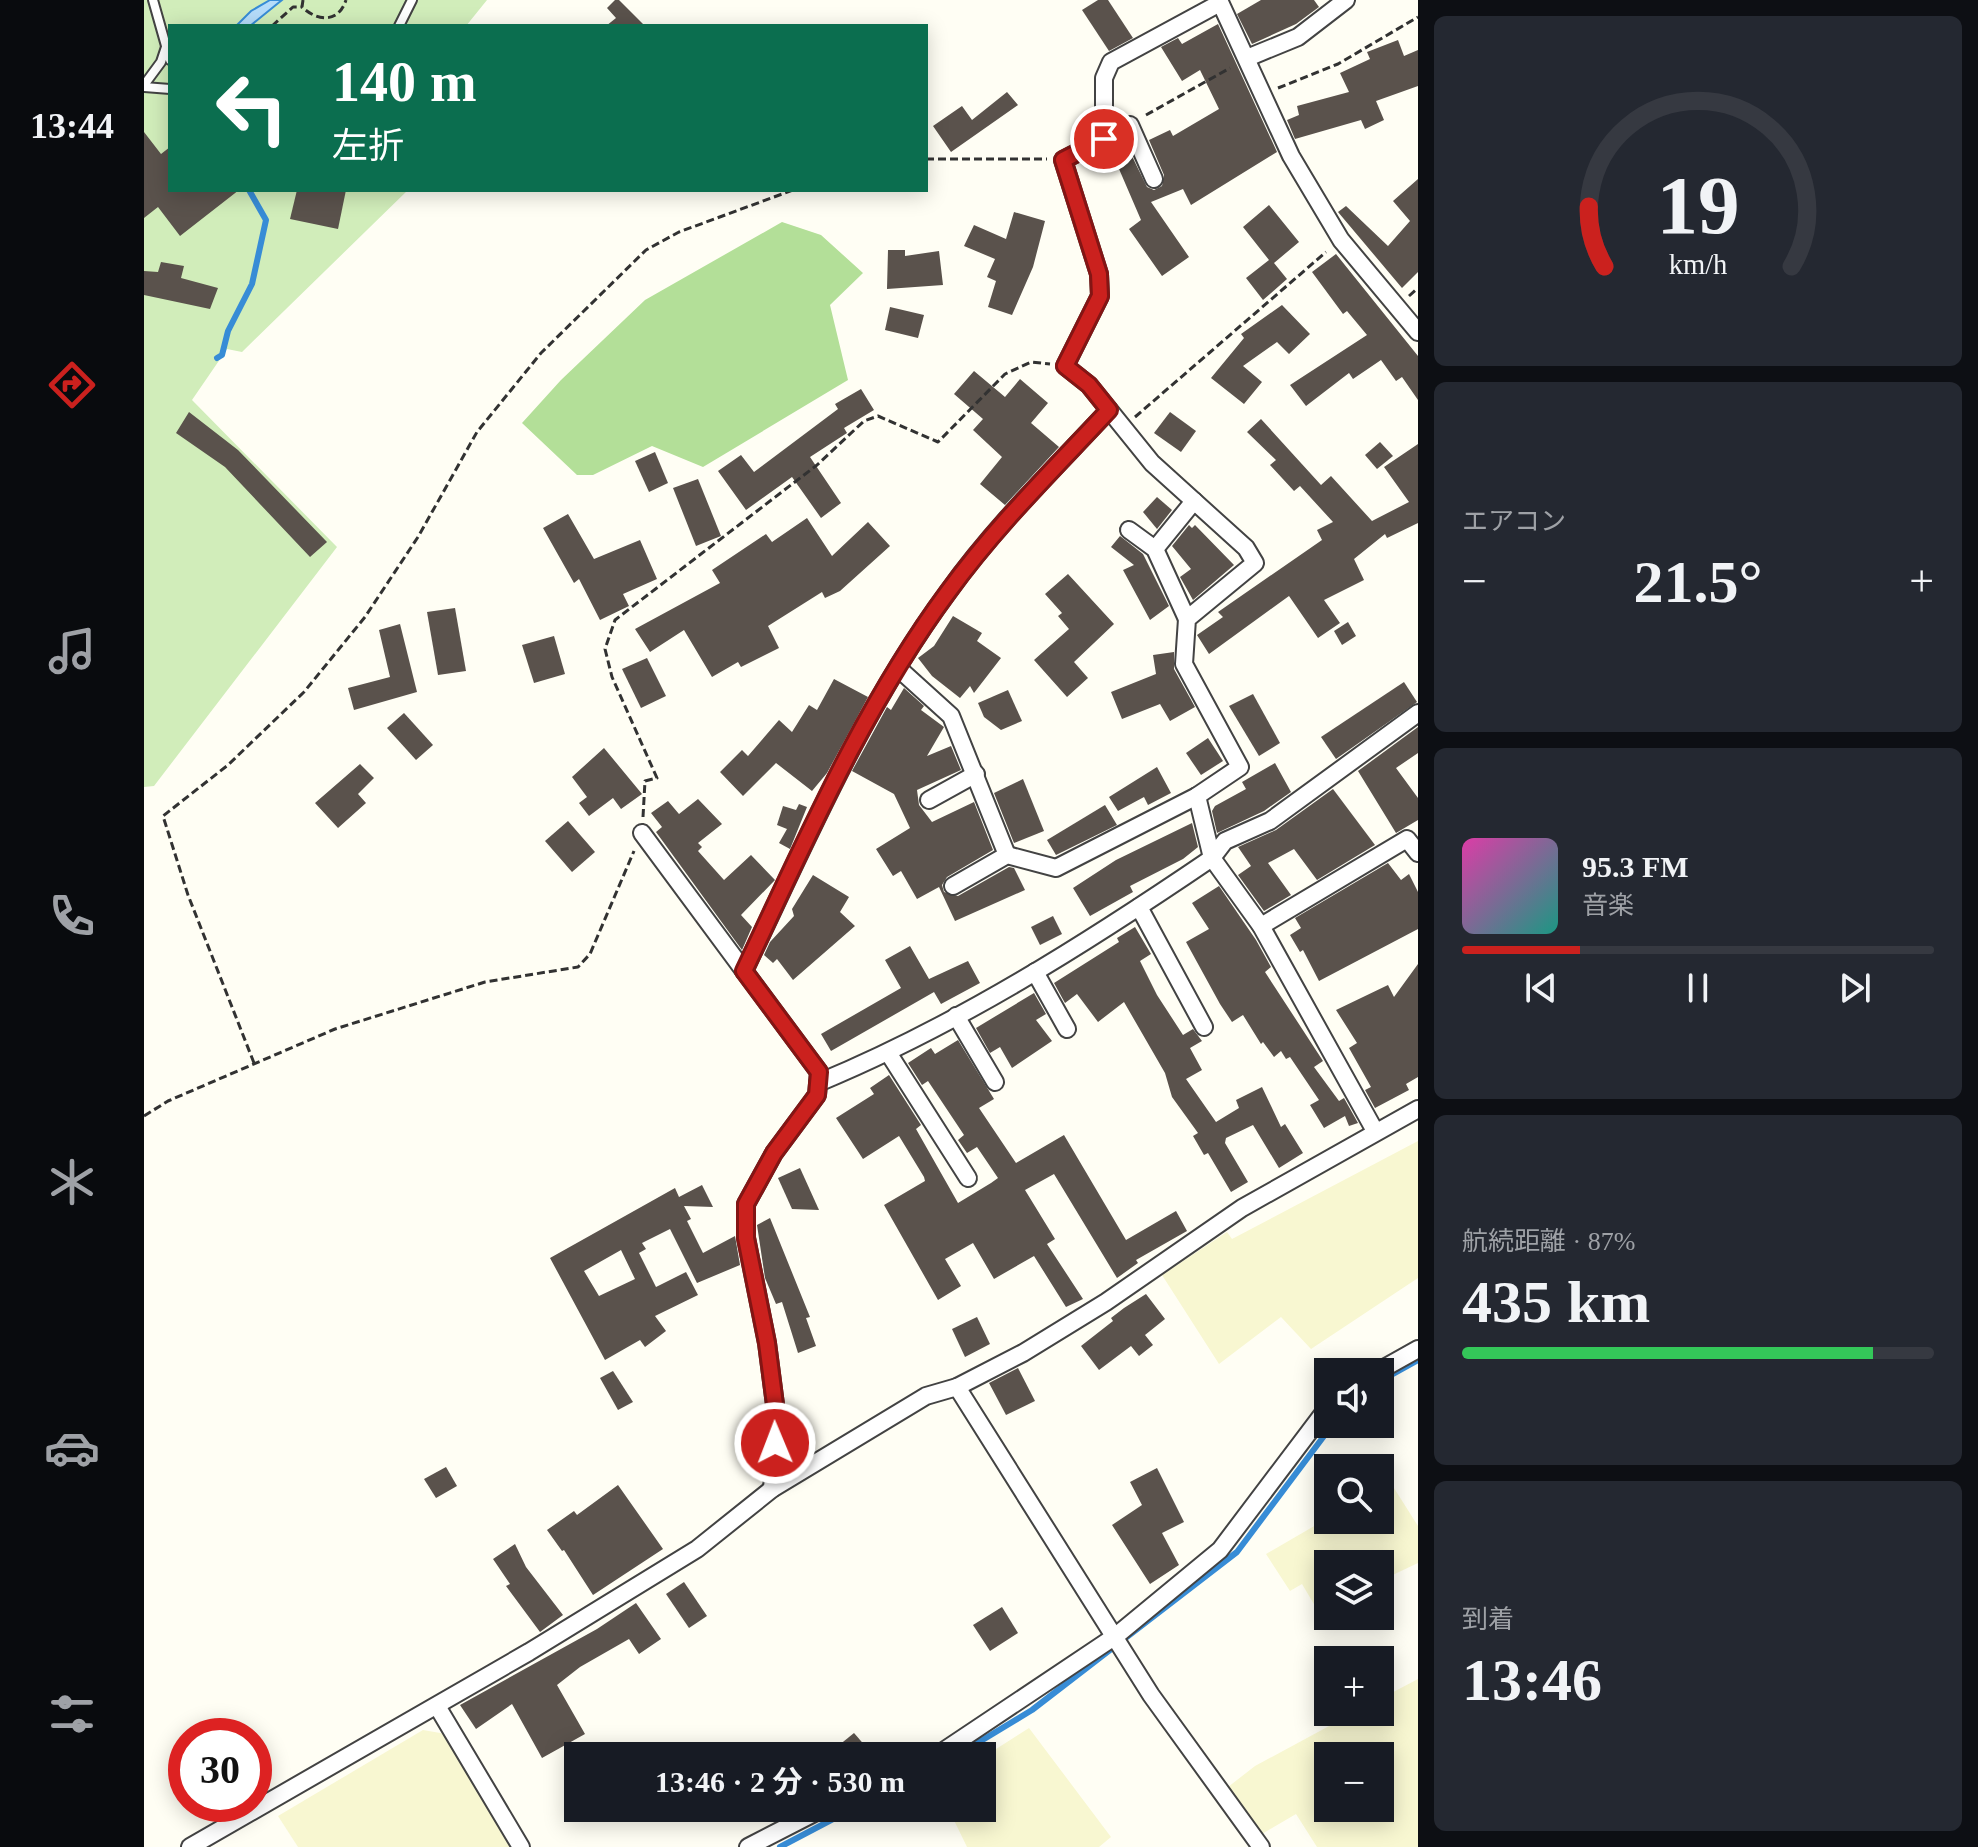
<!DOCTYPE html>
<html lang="ja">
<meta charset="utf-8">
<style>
:root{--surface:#171b24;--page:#242831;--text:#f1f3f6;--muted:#9ea1a6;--line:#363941;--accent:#cb211e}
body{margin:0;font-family:"Times New Roman","Noto Sans JP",serif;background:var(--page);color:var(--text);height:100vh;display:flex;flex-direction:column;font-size:30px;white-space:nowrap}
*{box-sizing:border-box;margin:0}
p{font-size:26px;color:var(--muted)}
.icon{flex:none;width:44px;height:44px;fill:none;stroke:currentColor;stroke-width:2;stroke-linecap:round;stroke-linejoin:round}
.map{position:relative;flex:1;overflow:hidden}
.sheet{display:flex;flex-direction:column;gap:16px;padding:16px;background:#0d0f14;width:560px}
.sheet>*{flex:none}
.top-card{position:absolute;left:24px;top:24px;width:760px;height:168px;border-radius:0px;box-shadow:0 4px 20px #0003;background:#0b6e4f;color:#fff;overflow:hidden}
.tools{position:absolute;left:1170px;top:1358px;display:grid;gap:16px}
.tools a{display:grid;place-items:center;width:80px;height:80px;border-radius:0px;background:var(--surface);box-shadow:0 4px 20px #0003;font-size:40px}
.speed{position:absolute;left:24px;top:1718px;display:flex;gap:16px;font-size:40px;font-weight:700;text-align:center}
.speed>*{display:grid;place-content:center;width:104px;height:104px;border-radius:50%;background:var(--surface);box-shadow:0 4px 20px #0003;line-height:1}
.speed .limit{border:12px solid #d22;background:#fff;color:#111}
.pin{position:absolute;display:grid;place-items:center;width:68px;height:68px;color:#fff;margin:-34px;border:4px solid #fff;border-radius:50%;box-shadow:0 2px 8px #0007}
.me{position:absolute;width:88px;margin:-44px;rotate:359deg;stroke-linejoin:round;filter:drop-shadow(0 0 6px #0008)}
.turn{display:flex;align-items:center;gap:28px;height:168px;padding:0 32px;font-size:36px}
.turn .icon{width:104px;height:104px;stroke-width:2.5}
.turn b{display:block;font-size:56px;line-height:68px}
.big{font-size:60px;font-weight:700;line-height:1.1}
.sheet .tile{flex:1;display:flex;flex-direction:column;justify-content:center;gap:12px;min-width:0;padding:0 28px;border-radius:12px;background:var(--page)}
.sheet .dial{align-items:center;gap:0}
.dial svg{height:208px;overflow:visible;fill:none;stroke:var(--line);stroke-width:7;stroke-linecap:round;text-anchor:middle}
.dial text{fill:var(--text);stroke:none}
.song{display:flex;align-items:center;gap:24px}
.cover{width:96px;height:96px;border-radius:12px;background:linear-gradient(135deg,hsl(320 70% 55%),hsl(170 70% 35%))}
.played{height:8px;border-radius:4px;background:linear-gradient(90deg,var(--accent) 25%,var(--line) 25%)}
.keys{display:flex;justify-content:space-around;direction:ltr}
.heat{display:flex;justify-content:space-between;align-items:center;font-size:44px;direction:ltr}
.charge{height:12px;border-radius:6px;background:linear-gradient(90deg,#34c759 87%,var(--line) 0)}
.trip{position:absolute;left:420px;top:1742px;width:432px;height:80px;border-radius:0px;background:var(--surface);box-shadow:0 4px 20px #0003;font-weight:700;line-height:80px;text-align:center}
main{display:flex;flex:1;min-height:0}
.tab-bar{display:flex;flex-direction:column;width:144px;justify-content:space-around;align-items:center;background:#090b0e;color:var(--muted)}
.tab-bar .icon{width:56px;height:56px}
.tab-bar .current{color:var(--accent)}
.tab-bar b{font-size:36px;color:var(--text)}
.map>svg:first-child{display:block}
.farmland{fill:#f8f7d1;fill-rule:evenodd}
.green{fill:#d1edba}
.forest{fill:#b3df98}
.water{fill:#b5dcfa;stroke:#378cd6;stroke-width:2}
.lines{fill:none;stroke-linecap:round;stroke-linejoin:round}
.stream{stroke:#378cd6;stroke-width:6}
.building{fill:#5a524c;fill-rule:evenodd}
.service-casing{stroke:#434343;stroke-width:12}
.minor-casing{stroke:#434343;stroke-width:20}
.path{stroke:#323232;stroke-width:3;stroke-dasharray:8 4;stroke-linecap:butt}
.service{stroke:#fff;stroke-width:8}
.minor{stroke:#fff;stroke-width:16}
.route-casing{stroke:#841514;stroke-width:20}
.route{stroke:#cb211e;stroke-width:14}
</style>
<main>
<nav class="tab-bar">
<b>13:44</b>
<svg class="icon current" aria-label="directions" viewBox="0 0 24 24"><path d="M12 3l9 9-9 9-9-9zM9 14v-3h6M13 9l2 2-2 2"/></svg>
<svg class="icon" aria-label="music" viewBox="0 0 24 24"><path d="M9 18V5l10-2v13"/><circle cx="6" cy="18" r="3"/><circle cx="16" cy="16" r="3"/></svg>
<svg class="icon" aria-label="phone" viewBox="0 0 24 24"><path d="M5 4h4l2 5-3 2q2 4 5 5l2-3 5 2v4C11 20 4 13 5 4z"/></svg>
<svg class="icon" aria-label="climate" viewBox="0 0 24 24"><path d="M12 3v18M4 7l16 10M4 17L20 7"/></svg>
<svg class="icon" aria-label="car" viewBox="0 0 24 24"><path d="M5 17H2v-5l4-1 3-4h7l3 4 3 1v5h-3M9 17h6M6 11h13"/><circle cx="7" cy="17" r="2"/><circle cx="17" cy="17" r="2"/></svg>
<svg class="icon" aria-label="filters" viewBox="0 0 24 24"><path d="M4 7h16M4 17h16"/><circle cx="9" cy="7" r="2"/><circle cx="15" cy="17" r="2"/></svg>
</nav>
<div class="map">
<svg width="1274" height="1847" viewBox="0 0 1274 1847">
<rect width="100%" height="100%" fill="#fffef4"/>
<!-- farmland -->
<g class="farmland">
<path d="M1274,1141v137l-107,71 -30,-32 -62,47 -57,-89 65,-43 5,7z"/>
<path d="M1250,1488l24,38v37l-38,18v-17h-52v48l-7,4 -19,-32 -12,7 -24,-37 62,-36 52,2v-26z"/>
<path d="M1274,1679v168h-101l-21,-33 -34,20 -34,-47 27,-21 100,-54h25v-13zM1184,1756h52v52h-52z"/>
<path d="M885,1728l82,109 -12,10h-132l-19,-39h34v-50z"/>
<path d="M279,1730l23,4 64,113h-212l-20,-31z"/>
</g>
<!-- green -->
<path class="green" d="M0,0h343l-21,26h-296v164h238l-166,162 -15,-3 -35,51 145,147 -183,239 -10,1z"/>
<!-- forest -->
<path class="forest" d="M638,222l39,13 42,38 -33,32 18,75 -145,87 -51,-21 -59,29h-16l-55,-52 39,-43 84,-80z"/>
<!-- water -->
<path class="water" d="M126,0h12l-32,26h-14l15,-15z"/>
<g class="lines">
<!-- stream -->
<g class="stream">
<path d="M73,358l5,-3 6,-24 24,-47 14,-64 -17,-30"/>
<path d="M1236,1381l38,-21"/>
<path d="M812,1756l76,-46 205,-158 96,-128"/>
<path d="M636,1847l74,-39"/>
</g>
</g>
<!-- building -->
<g class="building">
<path d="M471,0h4l26,26h-39l10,-8 -9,-10z"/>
<path d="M954,0h10l25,38 -24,13 -27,-41z"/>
<path d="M1117,0h53l5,7 -23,17 -44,20 -15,-30z"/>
<path d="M1074,24l59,128 -86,53 -8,-16 -32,13 38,55 -27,19 -33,-47 12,-9 -28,-65 15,-7 19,39 7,3 8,-4 2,-11 -15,-35 21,-10 3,6 46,-27 -19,-39 -18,11 -21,-34 17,-9 4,6z"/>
<path d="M1254,40l6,16 14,-6v36l-42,15 8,19 -19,9 -4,-9 -66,19 -8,-19 12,-5 -2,-9 52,-14 -9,-19 30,-14 -3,-7z"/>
<path d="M863,92l11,13 -67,47 -18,-26 29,-20 10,14z"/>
<path d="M0,132l17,22 9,-7v43h69l-59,46 -22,-29 -14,11z"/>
<path d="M1274,179v93l-16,16 -64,-76 8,-6 42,40 22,-25 -17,-20z"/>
<path d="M153,190h49l-8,39 -48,-10z"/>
<path d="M1125,205l30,37 -25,21 13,16 -24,21 -17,-22 23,-18 -26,-33z"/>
<path d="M870,212l31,9 -12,46 -21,48 -24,-8 8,-26 -9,-4 8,-18 -31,-13 10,-21 32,14z"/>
<path d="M744,250h17v6l34,-5 4,34 -56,4z"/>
<path d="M1192,254l82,102v44l-16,-23 -6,4 -15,-21 -28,19 -4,-6 -43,33 -16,-21 77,-50 -20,-24 -4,3 -31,-42z"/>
<path d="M17,262l23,4 -3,12 37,10 -8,21 -66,-14v-24l14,1z"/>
<path d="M1138,305l28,29 -21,20 -12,-12 -34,24 19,16 -18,22 -33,-26 33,-40 -3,-4z"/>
<path d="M746,307l34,8 -6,23 -33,-8z"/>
<path d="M830,371l31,26 15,-18 28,24 -17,20 28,24 -54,58 -25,-21 22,-27 -29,-27 10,-11 -29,-25z"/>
<path d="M717,389l13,21 -30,18 3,5 -37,24 31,46 -20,15 -29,-41 -46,33 -28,-39 23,-16 13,17 84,-63 -3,-5z"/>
<path d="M45,412l49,38 89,92 -17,15 -85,-90 -49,-34z"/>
<path d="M1026,412l26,19 -15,21 -27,-19z"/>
<path d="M1117,419l60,66 10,-9 41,45 37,-19 -25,-35 34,-23v79l-31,15 -2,-4 -31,25 10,21 -40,20 16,23 -22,15 -29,-42 -80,58 -12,-19 26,-18 -5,-5 104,-72 -5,-10 16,-8 -33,-36 -6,5 -24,-26 6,-5 -29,-28z"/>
<path d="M1236,442l13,14 -16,13 -12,-14z"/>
<path d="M511,452l13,31 -19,9 -14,-31z"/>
<path d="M554,479l23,57 -25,10 -23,-58z"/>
<path d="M1013,497l15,13 -15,19 -14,-17z"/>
<path d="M424,514l26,45 46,-19 17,39 -34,15 6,12 -29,14 -21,-41 -5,4 -31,-55z"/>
<path d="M663,518l25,38 36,-34 22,24 -50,45 -15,7 -3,-6 -54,34 11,22 -38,19 -3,-5 -26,15 -28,-47 -34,22 -15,-23 85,-46 -8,-13 54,-36 6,8z"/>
<path d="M1045,525l3,3 3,-3 39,40 -41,35 -13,-23 11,-8 -19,-23z"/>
<path d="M976,536l23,18 26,52 -19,14 -27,-50 11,-5 -23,-18z"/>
<path d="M924,574l46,50 -40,38 14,16 -21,19 -33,-37 35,-31 -11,-13 4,-3 -17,-19z"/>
<path d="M311,608l11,63 -28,4 -11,-63z"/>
<path d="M809,616l29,17 -5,8 24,17 -27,35 -4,-7 -10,12 -28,-22 -14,-18 16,-12z"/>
<path d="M1204,622l8,14 -14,9 -8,-14z"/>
<path d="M256,624l17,68 -63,18 -6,-22 42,-11 -11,-47z"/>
<path d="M410,636l11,38 -31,9 -12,-38z"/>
<path d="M1030,652v17l21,38 -25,14 -10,-17 -38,15 -11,-27 45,-18 -3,-19z"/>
<path d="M503,658l19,38 -25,12 -19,-39z"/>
<path d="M690,679l34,18 -41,76 -15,18 -36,-28 -33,33 -23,-24 22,-22 6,6 31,-36 13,12 17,-27 8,5z"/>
<path d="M1260,682l13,20 -81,57 -15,-22z"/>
<path d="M760,688l20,18 -3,4 23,17 -17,29 24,-10 10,24 -44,20 2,15 13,17 42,-20 19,48 -46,27 -5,8 2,7 14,4 51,-29 5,1 11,22 -70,31 -16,-34 -22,12 -16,-28 -8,5 -17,-27 34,-21 -16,-34 -42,-23 35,-64 4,3z"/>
<path d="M864,690l14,31 -21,9 -17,-13 -6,-14z"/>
<path d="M1109,694l27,49 -21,13 -30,-50z"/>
<path d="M260,713l29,32 -17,15 -29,-32z"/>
<path d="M1274,727v26l-22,15 22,30v22l-22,13 -38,-62z"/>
<path d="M1064,738l15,23 -22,14 -15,-22z"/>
<path d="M460,748l38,46 -21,15 -8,-11 -24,18 -10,-13 8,-6 -15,-20z"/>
<path d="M1131,763l16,29 -27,19 -47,22 -5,-22 3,-5 31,-17 -4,-7z"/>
<path d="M216,764l14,14 -16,16 8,9 -28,25 -23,-25z"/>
<path d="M1013,767l14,26 -23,12 -4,-8 -26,14 -9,-14z"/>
<path d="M879,779l21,52 -30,12 -20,-50z"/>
<path d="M1189,789l42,56 -58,35 -23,-31 -26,14 23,32 -27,16 -26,-36 13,-9 -13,-19 38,-17z"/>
<path d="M554,799l24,25 -24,19 4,4 -4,4 26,29 27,-25 24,25 -34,35 11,12 -10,23 -86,-118 6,-5 -11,-14 17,-12 11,13z"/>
<path d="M655,804l8,3 -17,42 -11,-6 8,-14 -10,-4 6,-19 13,4z"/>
<path d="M961,805l12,20 -61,30 -9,-15z"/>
<path d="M424,821l27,31 -23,20 -27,-31z"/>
<path d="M1048,823l6,24 -15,12 -53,27 3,6 -43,24 -17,-28 43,-28z"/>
<path d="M1244,863l13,17 8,-6 9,18v37l-99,52 -16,-31 -3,2 -10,-17 11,-7 -6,-10z"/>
<path d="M669,875l36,22 -9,15 15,14 -62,54 -16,-21 -4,4 -9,-8 6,-13 24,-26 -2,-7z"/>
<path d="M1075,886l37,54 15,27 -6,5 58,89 -9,6 25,34 5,-3 14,25 -9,3 -4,-10 -21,12 -14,-23 9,-5 -29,-43 -4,2 -5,-8 -7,6 -11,-15 -2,2 -18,-29 -11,7 -12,-18 -34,-62 23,-13 -17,-26z"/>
<path d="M909,916l9,18 -22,11 -9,-18z"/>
<path d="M991,927l16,27 -11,7 17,34 26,40 10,-6 9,12 -12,7 12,22 -16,9 30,43 23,-14 -3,-8 26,-13 19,40 4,-3 18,29 -24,15 -26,-43 -27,13 -1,5 23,39 -17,10 -23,-39 -4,2 -11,-19 5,-3 -26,-36 -7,-24 -41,-71 -26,20 -21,-28 -12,9 -11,-20 65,-41 -2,-4z"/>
<path d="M766,946l19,33 39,-18 12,22 -39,21 -7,-12 -103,59 -10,-17 80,-46 -16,-28z"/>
<path d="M1274,964v113l-12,7 3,6 -34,18 -10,-18 6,-3 -22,-39 8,-5 -21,-33 52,-25 6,12z"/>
<path d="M890,993l12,21 -10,6 16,21 -40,27 -12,-21 -10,6 -14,-25z"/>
<path d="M814,1040l36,59 -15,9 37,55 48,-28 62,105 50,-29 11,20 -51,29 2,3 -21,15 -63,-104 -29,16 30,49 -8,5 36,55 -17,8 -32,-51 -40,23 -21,-36 -28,16 16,27 -23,14 -54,-95 41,-24 -1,-4 -25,-41 -36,23 -27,-41 38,-24 -4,-6 19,-13 32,50 -5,4 42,74 33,-20 7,-5 -21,-31 -10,6 -9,-13 6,-5 -36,-54 -6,4 -14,-22 23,-15 4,6z"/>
<path d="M656,1168l19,42 -27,-1 -14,-31z"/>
<path d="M558,1185l11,22 -29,-1 7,13 -4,2 16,32 32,-17 5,29 -43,18 -27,-54 -28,14 4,6 -7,4 17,34 30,-15 12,23 -43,21 11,15 -21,16 -5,-7 -35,20 -55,-102 125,-70 4,9zM477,1250l14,29 -36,17 -15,-25z"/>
<path d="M626,1218l40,99 -4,1 10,28 -18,7 -16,-51 -6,2 -11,-26 -8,-53z"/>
<path d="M1002,1294l19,25 -20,16 8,10 -14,11 -8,-10 -32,24 -18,-24 32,-25 -2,-3 13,-10z"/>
<path d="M833,1317l13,27 -25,13 -13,-28z"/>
<path d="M874,1368l17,33 -29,14 -17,-32z"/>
<path d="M469,1371l20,31 -15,8 -18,-32z"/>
<path d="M302,1467l11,19 -21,12 -12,-19z"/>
<path d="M1013,1468l27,54 -22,11 17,32 -29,19 -38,-59 30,-20 -12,-23z"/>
<path d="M474,1485l45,64 -70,46 -29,-45 -2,1 -15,-21 27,-19 3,4z"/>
<path d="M371,1544l11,23 37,48 -23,17 -34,-46 4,-2 -17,-25z"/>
<path d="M540,1582l23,34 -18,12 -23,-34z"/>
<path d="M492,1603l25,36 -22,15 -10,-15 -49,28 -23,18 28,49 -43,24 -30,-54 -36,25 -16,-24 137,-76z"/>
<path d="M858,1607l16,26 -28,18 -17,-26z"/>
<path d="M710,1733l20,23h-28l-8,-10z"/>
</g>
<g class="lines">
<defs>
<g id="service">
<path d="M9,0l17,60"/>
<path d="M255,26l13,-26"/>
<path d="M0,85l17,-23 5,-15"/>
<path d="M0,87l26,2"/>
</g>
<g id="minor">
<path d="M1075,0l72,156 50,84 77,92"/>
<path d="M1103,58l51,-21 48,-37"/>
<path d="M986,125l24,54"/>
<path d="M985,530l26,19 32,70"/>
<path d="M1011,549l39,-48"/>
<path d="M754,668l53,48 56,139"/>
<path d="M1053,796l15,62 49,68 114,205"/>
<path d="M785,800l47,-26"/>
<path d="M498,833l177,239 -2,23 -43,58 -28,51v34l21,105 10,77 -5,69"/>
<path d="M809,886l54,-31 49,13 141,-72 43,-29 -56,-103 3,-45 68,-56 -9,-15 -94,-85 -63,-78 -24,-19 35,-70 -1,-22 -36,-114 41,-21v-61l7,-16 109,-59"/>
<path d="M995,907l65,120"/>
<path d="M1117,926l146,-87 11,14"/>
<path d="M600,971c62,-129 119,-264 204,-379 47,-66 106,-123 161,-182"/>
<path d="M891,972l32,57"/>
<path d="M812,1016l39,66"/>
<path d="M745,1054l79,124"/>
<path d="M674,1083c140,-58 269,-140 394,-225l13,-17 45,-20 148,-108"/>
<path d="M1233,1372l41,-23"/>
<path d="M813,1387l194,308 110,152"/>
<path d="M293,1706l84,141"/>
<path d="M792,1756l181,-121 103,-85 108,-143"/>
<path d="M46,1847l339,-195 168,-103 75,-60 154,-93 31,-9 66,-34 83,-51 136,-94 176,-99"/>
<path d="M604,1847l76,-39"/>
</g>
</defs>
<!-- service casing -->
<use href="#service" class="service-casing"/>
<!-- minor casing -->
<use href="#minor" class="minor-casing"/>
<!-- path -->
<g class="path">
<path d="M159,0l-1,7c15,14 36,17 44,-7"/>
<path d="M128,26l21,-19h9"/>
<path d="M1134,88l60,-24 80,-47"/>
<path d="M1002,115l84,-47"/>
<path d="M782,159h121"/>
<path d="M1265,296l9,-8"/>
<path d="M991,417l191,-165"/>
<path d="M499,817l2,-36 12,-3 -45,-101 -7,-28 10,-29 202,-155 47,-44 14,-5 60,26 67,-68 26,-12 19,2"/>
<path d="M110,1063l-66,-168 -25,-79 65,-51 76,-73 61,-75 53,-80 59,-105 64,-79 105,-103 33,-18 114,-42"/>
<path d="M0,1116l24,-15 167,-72 150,-47 93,-15 12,-13 44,-103"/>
</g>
<!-- service -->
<use href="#service" class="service"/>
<!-- minor -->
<use href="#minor" class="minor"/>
</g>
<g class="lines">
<defs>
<path id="route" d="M631,1443l2,-23 -10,-77 -21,-105v-34l28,-51 43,-58 2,-23 -75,-101c61,-129 119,-264 204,-379 48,-66 106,-123 161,-182l-20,-25 -24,-19 35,-70 -1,-22 -36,-114 41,-21"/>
</defs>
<!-- route casing -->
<use href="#route" class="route-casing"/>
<!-- route -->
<use href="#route" class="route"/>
</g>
</svg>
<div class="tools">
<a><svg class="icon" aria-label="sound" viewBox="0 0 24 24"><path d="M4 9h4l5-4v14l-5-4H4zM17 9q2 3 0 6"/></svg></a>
<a><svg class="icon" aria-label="search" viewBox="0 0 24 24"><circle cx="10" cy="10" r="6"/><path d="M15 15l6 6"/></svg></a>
<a><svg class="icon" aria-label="layers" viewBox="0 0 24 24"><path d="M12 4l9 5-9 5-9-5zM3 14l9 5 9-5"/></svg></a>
<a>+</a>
<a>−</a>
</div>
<div class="speed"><div class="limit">30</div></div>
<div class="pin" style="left:960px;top:139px;background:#d93025"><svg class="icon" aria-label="arrive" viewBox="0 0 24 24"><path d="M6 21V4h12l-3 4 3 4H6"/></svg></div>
<svg class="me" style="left:631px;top:1443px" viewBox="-20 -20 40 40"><circle r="17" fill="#cb211e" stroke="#fff" stroke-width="3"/><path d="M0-11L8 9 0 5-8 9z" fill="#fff"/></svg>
<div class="trip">13:46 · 2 分 · 530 m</div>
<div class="top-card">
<div class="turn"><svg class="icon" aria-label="left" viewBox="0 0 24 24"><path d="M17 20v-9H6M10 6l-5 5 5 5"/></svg><div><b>140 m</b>左折</div></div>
</div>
</div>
<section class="sheet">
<div class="tile dial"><svg viewBox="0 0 100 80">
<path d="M14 69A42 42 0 1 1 86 69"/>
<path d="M14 69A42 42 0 0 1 8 46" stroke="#cb211e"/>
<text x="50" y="56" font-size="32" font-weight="700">19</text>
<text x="50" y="72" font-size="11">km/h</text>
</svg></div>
<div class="tile"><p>エアコン</p>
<div class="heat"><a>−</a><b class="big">21.5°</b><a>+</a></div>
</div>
<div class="tile">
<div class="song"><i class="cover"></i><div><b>95.3 FM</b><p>音楽</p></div></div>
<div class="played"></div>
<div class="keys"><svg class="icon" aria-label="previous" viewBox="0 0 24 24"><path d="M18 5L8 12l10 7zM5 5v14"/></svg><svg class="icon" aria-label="pause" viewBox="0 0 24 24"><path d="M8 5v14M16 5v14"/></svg><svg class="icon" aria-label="next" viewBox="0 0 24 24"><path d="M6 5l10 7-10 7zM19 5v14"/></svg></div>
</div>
<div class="tile"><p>航続距離 · 87%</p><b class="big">435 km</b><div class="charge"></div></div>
<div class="tile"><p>到着</p><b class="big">13:46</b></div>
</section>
</main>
